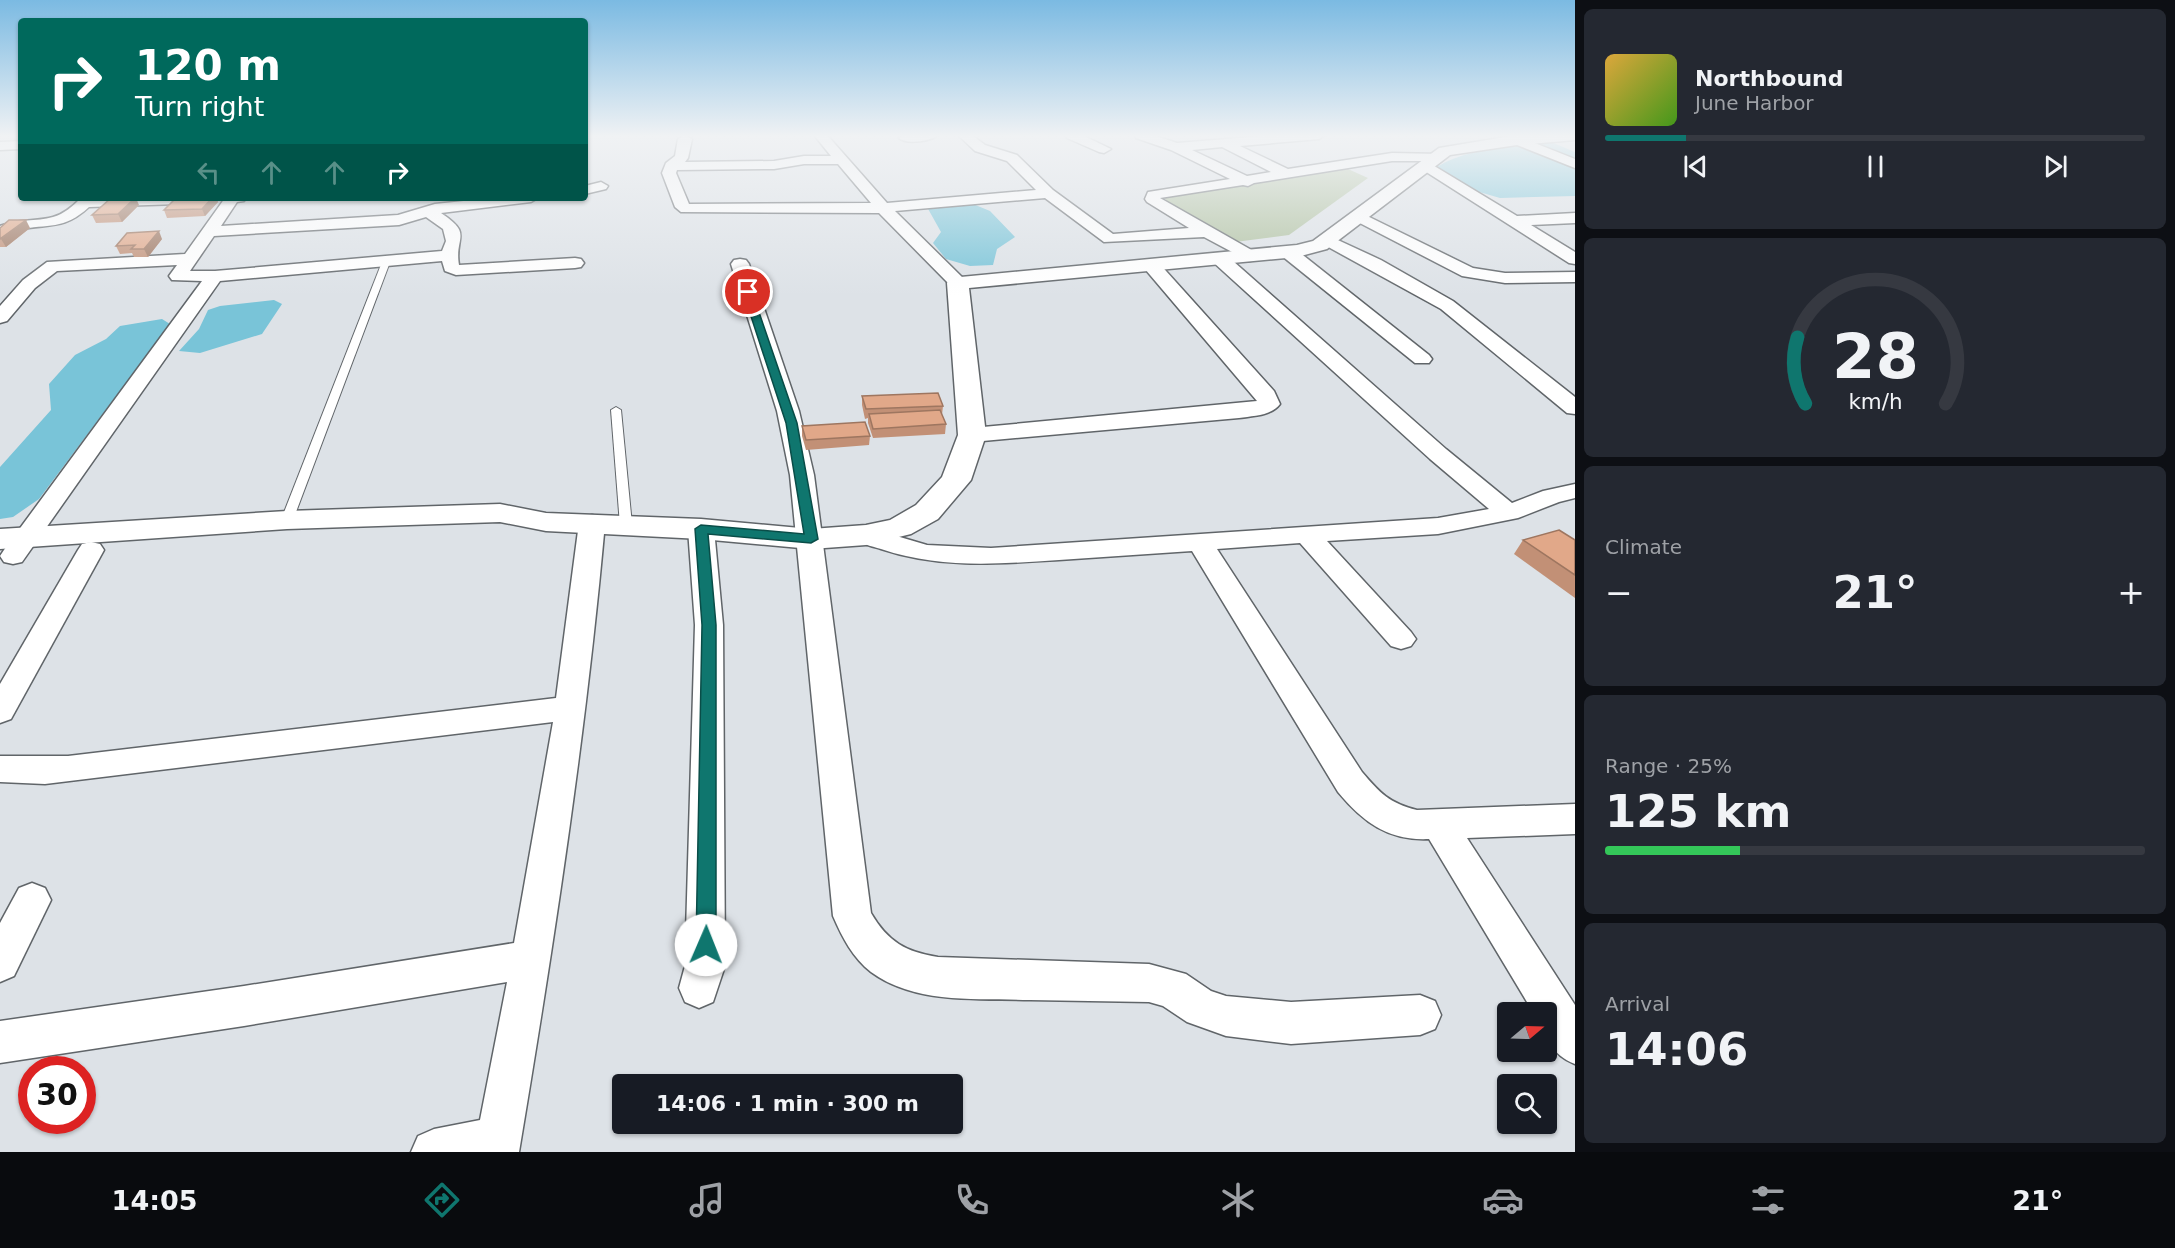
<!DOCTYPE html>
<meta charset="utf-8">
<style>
:root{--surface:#171b24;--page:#242831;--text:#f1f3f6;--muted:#9ea1a6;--line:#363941;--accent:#0f766e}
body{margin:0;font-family:"DejaVu Sans",sans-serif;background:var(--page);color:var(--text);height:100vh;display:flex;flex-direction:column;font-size:22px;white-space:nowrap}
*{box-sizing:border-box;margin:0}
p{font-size:20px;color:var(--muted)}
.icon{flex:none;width:33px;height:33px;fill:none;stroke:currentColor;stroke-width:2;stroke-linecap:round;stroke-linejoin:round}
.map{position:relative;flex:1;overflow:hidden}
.details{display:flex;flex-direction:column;gap:9px;padding:9px;background:#0d0f14;width:600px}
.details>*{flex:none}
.guide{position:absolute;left:18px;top:18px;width:570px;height:183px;border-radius:6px;box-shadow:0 2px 4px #0004;background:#00695c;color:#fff;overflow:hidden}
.needle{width:39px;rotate:71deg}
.buttons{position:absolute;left:1497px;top:1002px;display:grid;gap:12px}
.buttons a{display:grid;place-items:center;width:60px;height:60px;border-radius:6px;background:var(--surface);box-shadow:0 2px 4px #0004;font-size:30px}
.speed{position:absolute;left:18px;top:1056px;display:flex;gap:12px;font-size:30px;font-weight:700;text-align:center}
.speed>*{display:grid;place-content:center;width:78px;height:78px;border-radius:50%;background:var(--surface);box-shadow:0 2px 4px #0004;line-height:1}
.speed .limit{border:9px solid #d22;background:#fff;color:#111}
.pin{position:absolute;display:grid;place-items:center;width:51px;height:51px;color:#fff;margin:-26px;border:3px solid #fff;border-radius:50%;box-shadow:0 2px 6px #0007}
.me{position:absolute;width:66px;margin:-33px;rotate:1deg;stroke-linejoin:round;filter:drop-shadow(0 0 4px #0008)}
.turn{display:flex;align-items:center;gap:21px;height:126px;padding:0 18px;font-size:27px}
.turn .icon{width:78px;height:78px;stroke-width:2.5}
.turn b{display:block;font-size:42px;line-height:51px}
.lanes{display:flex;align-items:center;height:57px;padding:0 18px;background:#0003;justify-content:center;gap:30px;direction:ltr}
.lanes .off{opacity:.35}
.big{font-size:45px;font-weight:600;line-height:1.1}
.details .card{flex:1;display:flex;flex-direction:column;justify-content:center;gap:9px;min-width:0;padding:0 21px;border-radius:9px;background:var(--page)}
.details .dial{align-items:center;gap:0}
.dial svg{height:156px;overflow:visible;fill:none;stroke:var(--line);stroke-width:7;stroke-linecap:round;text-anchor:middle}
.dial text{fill:var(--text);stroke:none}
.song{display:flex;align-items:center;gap:18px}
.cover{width:72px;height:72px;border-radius:9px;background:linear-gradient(135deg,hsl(40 70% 55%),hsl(100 70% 35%))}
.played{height:6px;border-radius:3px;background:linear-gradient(90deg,var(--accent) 15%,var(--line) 15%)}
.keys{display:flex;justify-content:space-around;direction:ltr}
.heat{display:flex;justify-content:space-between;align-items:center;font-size:33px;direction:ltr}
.charge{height:9px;border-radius:4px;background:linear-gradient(90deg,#34c759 25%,var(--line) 0)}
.trip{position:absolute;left:612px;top:1074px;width:351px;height:60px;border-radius:6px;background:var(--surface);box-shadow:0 2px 4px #0004;font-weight:600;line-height:60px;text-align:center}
.dock{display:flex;height:96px;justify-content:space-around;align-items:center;background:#090b0e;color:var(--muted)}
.dock .icon{width:42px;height:42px}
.dock .selected{color:var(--accent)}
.dock b{font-size:27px;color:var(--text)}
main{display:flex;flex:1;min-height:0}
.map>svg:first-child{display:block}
.green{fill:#afc1a0}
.water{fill:#79c4d8}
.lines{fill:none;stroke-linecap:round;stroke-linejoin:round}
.canal{fill:#79c4d8;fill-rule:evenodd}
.lane-casing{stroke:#606569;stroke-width:2}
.street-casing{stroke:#606569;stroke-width:3}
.secondary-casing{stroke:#606569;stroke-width:3}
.lane{fill:#fff;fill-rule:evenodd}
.street{fill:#fff;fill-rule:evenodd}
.secondary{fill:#fff;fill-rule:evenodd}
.wall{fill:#c29076}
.shaded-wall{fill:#9e7660}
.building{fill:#e1a889;stroke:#9e7660;stroke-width:1.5}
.route{fill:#0f766e;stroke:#0a4d48;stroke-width:1.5}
</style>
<main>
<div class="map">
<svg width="1575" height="1152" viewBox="0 0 1575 1152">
<rect width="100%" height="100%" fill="#dde2e7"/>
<!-- green -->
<path class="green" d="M1348,169l20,9 -79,57 -54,7 -64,-35 -7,-10z"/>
<!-- water -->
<g class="water">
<path d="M1518,146l17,4 40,17v29l-75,2 -31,-9 -34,-21c26,-16 53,-19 83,-22z"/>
<path d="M973,204l17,7 25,26 -18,12 -4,16 -23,1 -24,-7 -13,-16 8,-11 -14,-25z"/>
<path d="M274,300l8,4 -20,30 -62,19 -21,-2 20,-22 9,-19 12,-4z"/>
<path d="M162,319l8,5 -131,175 -26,18 -13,2v-52l51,-57 -2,-26 26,-29 31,-16 14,-13z"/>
</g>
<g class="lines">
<!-- canal -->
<path class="canal" d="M1517,135h17l41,17v9l-57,-23z"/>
<defs>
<g id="lane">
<path d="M386,259l4,3 -97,258 -2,3h-8l-2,-3 101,-258z"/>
<path d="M616,407l5,3 11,115 -6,4 -6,-4 -9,-115z"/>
</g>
<g id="street">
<path d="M685,135l7,4 -4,19 -3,4 89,-1 30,-5h27l-17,-21h13l60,68 149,-13 -29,-29 -32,-10 -17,-16h14l13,10 32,10 36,35 60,44 76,-6 -42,-26 -2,-3 3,-7 82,-13 -59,-29 -35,-12 -1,-3h18l24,8 98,-8h50l-6,4 -79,7 48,23 104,-16 50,1 2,3 -2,3 -16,1 91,55 58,-3v10l-44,2 44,27v12l-6,-1 -149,-95 -2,-3 6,-4h-32l-138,22 -6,3 -5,-1 -83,13 95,54 2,4 -2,4 -6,1 -45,-24 -100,5 -59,-44 -150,13 69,68 3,4 -3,4h-12l-73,-74 -198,-1 -6,-5 -13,-34 4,-10 9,-7 3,-17zM1222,147l49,25 -24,4 -55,-26zM804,164h34l33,39 -182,1 -13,-31 1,-3 97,-1z"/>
<path d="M903,135h35c-7,6 -31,10 -39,3z"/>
<path d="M1066,135h16l29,14 -7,4 -5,-1 -32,-14z"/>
<path d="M1517,136l58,23v9l-63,-25 -2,-3z"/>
<path d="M21,141v8l-21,1v-8z"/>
<path d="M601,182l7,4 -2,3 -21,5v-8z"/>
<path d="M81,198h134v1l-7,4 -119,4c-26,24 -40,16 -71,23 -7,1 -12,5 -18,7v-11c18,-8 36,-4 53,-9 11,-3 20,-11 28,-19z"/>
<path d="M225,198h21l-2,3 -7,1 -16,24 177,-11 37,-11 57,-6h46l-7,4 -90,11c33,22 13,23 18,52l116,-7 6,1 3,4 -3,4 -6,1 -119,7 -11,-4 -3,-10 -222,20 -198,281 -9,2 -9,-2 -4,-6 4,-6 198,-269 -30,-1 -3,-4 8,-11 -120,6 -22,17 -28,33 -7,2v-17l23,-26 24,-18 138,-8zM426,217l17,12 3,12 -4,10 -227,20h-25l24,-35 185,-11z"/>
<path d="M1357,211l116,57 32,5 70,-1v10l-70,1 -43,-7 -110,-57 -3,-3z"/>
<path d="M1327,235l54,25 72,41 122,96v17l-8,-1 -126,-104 -120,-66 -2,-3 2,-3z"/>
<path d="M1288,247l6,1 135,107 3,4 -3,4h-14l-133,-107 -2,-4z"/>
<path d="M1219,253l6,1 221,195 66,54 31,-12 32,-7v14l-16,4 -41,16 -80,16 -111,7 84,91 5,7 -5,7 -10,3 -10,-3 -91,-103 -83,6 145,223c18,21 27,31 55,38l158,-6v30l-108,4 108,167v59c-25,-10 -29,-26 -29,-52h-13l-104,-173c-41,2 -66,-17 -91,-47l-146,-241c-44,3 -89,6 -133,9 -62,4 -119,9 -178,-11 -10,-3 -22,-5 -28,-14l4,-6 9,-2 61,18 64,3 447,-30 51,-9 -59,-50 -217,-197 -2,-4z"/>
<path d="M740,259l6,1 3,4 50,147 15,64 57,438c17,29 35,39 67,44l211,7 37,10 25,17 15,5 65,6 129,-7 15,6 6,14 -6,14 -15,6 -129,9 -65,-8 -39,-14 -24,-16 -14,-4c-40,-1 -79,-1 -119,-2 -51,-2 -114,5 -159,-28 -18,-14 -29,-35 -38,-56l-43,-441 -13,-64 -46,-147 3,-4z"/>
<path d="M1151,260l6,1 117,130 6,13c-9,12 -27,12 -41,14l-267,24 -8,-2 -3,-5 3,-5 8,-2 285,-27 -112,-132 -3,-4 3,-4z"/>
<path d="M592,515l9,2 4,6c-19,211 -51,420 -86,629h-108l7,-16 16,-7 46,-9 27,-138 -263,44 -244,37v-42l244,-35 270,-43 39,-221 -508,62 -45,-2v-26h68l488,-58 23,-175 4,-6z"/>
<path d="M701,521l9,2 4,6 9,96 2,341 -12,36 -14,6 -14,-6 -6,-14 6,-22 10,-341 -7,-96 4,-6z"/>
<path d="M91,542l9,2 4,6 -93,169 -11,4v-39l78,-134 4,-6z"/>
<path d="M32,883l13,5 6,12 -37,76 -14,6v-59l19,-35z"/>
</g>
<path id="secondary" d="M1517,135h58v5l-58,5 -67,10 -123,94 -30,8 -328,31 17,147 -15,45 -33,39 -27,15 -45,11 -55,4 -110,-10 -155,-8 -46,-9 -213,7 -287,20v-20l287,-18 213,-7 46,9 155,6 110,10 55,-4 24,-5 26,-15 26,-28 16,-42 -11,-152 3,-5 347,-33 16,-4 126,-93z"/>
</defs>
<!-- lane casing -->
<use href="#lane" class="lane-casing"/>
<!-- street casing -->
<use href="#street" class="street-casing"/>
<!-- secondary casing -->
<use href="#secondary" class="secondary-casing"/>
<!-- lane -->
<use href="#lane" class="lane"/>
<!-- street -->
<use href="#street" class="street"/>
<!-- secondary -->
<use href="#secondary" class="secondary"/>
</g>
<!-- wall -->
<g class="wall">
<path d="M176,198h41l1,4 -13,14 -38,2 -3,-8z"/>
<path d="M139,205l-17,17 -26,1 -4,-8z"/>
<path d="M0,228h30l-24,19h-6z"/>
<path d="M162,239l-14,18h-14l-2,-4 -12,1 -4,-8z"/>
<path d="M862,396l81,10 -1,9 4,9 -1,10 -72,4 -5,-15v-5l-3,1 -3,-14z"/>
<path d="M802,426l68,10 -1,9 -63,5 -4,-14z"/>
<path d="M1523,540h52v58l-61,-44z"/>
</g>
<!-- shaded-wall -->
<g class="shaded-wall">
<path d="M135,198h1l3,7 -17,17 -4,-8z"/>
<path d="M212,198h5l1,4 -13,14 -3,-7z"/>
<path d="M26,220l4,8 -24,19 -5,-8z"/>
<path d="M159,231l3,8 -14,18 -4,-8z"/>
</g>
<!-- building -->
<g class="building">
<path d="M111,198h24l-17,16 -26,1z"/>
<path d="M176,198h36l-10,11 -38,1z"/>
<path d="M9,220h17l-26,19v-11z"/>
<path d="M159,231l-15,18h-13l4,-4 -19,1 11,-13z"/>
<path d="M938,393l5,13 -77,3 -4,-13z"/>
<path d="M940,410l6,14 -73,5 -4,-15z"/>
<path d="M865,422l5,14 -64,4 -4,-14z"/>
<path d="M1559,530l16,10v35l-52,-35z"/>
</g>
<!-- sky -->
<linearGradient id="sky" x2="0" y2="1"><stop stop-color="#7bbae2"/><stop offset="0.46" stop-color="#f0f2f4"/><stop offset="1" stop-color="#f0f2f4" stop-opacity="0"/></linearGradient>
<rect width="1575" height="296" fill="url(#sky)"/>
<!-- route -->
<path class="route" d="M748,290l4,2 45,131 21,116 -7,4 -103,-9 8,91v320l-3,6 -7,3 -7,-3 -3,-6 6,-320 -7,-96 6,-4 103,9 -18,-111 -43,-131z"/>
</svg>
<div class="buttons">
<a><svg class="needle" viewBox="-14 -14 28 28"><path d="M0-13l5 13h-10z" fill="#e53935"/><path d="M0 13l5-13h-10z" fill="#9ea1a6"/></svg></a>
<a><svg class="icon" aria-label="search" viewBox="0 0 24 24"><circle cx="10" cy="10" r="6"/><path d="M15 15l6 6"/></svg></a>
</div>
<div class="speed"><div class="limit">30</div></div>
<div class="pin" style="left:748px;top:292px;background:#d93025"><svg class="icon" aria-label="arrive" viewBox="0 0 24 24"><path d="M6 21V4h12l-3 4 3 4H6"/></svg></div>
<svg class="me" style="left:706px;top:945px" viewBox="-20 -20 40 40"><circle r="19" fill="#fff"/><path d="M0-13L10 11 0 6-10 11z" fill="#0f766e"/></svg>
<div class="trip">14:06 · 1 min · 300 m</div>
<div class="guide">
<div class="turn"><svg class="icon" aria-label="right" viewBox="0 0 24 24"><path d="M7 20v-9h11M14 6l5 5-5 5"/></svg><div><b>120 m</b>Turn right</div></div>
<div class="lanes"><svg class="icon off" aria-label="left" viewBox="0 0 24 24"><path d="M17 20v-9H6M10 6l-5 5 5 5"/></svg><svg class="icon off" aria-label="ahead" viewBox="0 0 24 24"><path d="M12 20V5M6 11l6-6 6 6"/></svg><svg class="icon off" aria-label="ahead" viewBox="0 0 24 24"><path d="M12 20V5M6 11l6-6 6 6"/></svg><svg class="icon" aria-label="right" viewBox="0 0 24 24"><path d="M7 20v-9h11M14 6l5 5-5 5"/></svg></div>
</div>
</div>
<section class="details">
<div class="card">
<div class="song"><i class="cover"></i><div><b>Northbound</b><p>June Harbor</p></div></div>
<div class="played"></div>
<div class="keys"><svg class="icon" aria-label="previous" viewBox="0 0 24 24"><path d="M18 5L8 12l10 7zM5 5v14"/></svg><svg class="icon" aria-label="pause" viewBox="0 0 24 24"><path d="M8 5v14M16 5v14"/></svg><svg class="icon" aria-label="next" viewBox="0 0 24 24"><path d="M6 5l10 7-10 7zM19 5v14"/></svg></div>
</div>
<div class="card dial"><svg viewBox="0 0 100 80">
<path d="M14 69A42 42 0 1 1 86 69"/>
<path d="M14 69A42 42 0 0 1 10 35" stroke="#0f766e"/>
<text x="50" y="56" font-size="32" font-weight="700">28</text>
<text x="50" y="72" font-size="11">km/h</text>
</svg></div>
<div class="card"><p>Climate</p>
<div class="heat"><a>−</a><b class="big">21°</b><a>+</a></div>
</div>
<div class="card"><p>Range · 25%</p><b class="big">125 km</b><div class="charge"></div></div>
<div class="card"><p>Arrival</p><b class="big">14:06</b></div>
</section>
</main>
<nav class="dock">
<b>14:05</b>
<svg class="icon selected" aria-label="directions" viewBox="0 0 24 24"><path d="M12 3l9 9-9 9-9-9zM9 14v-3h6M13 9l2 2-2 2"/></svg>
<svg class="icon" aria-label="music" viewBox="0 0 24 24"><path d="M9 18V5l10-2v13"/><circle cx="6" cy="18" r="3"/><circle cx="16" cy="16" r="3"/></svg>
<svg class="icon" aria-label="phone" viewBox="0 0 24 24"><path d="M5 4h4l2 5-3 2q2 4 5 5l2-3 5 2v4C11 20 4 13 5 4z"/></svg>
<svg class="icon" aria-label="climate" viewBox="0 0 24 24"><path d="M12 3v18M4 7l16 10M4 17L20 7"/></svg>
<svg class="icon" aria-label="car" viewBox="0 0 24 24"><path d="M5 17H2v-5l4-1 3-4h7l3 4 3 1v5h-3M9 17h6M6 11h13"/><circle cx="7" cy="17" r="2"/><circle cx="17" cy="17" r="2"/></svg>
<svg class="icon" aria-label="filters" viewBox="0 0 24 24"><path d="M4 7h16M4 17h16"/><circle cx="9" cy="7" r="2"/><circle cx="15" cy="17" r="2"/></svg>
<b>21°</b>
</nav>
